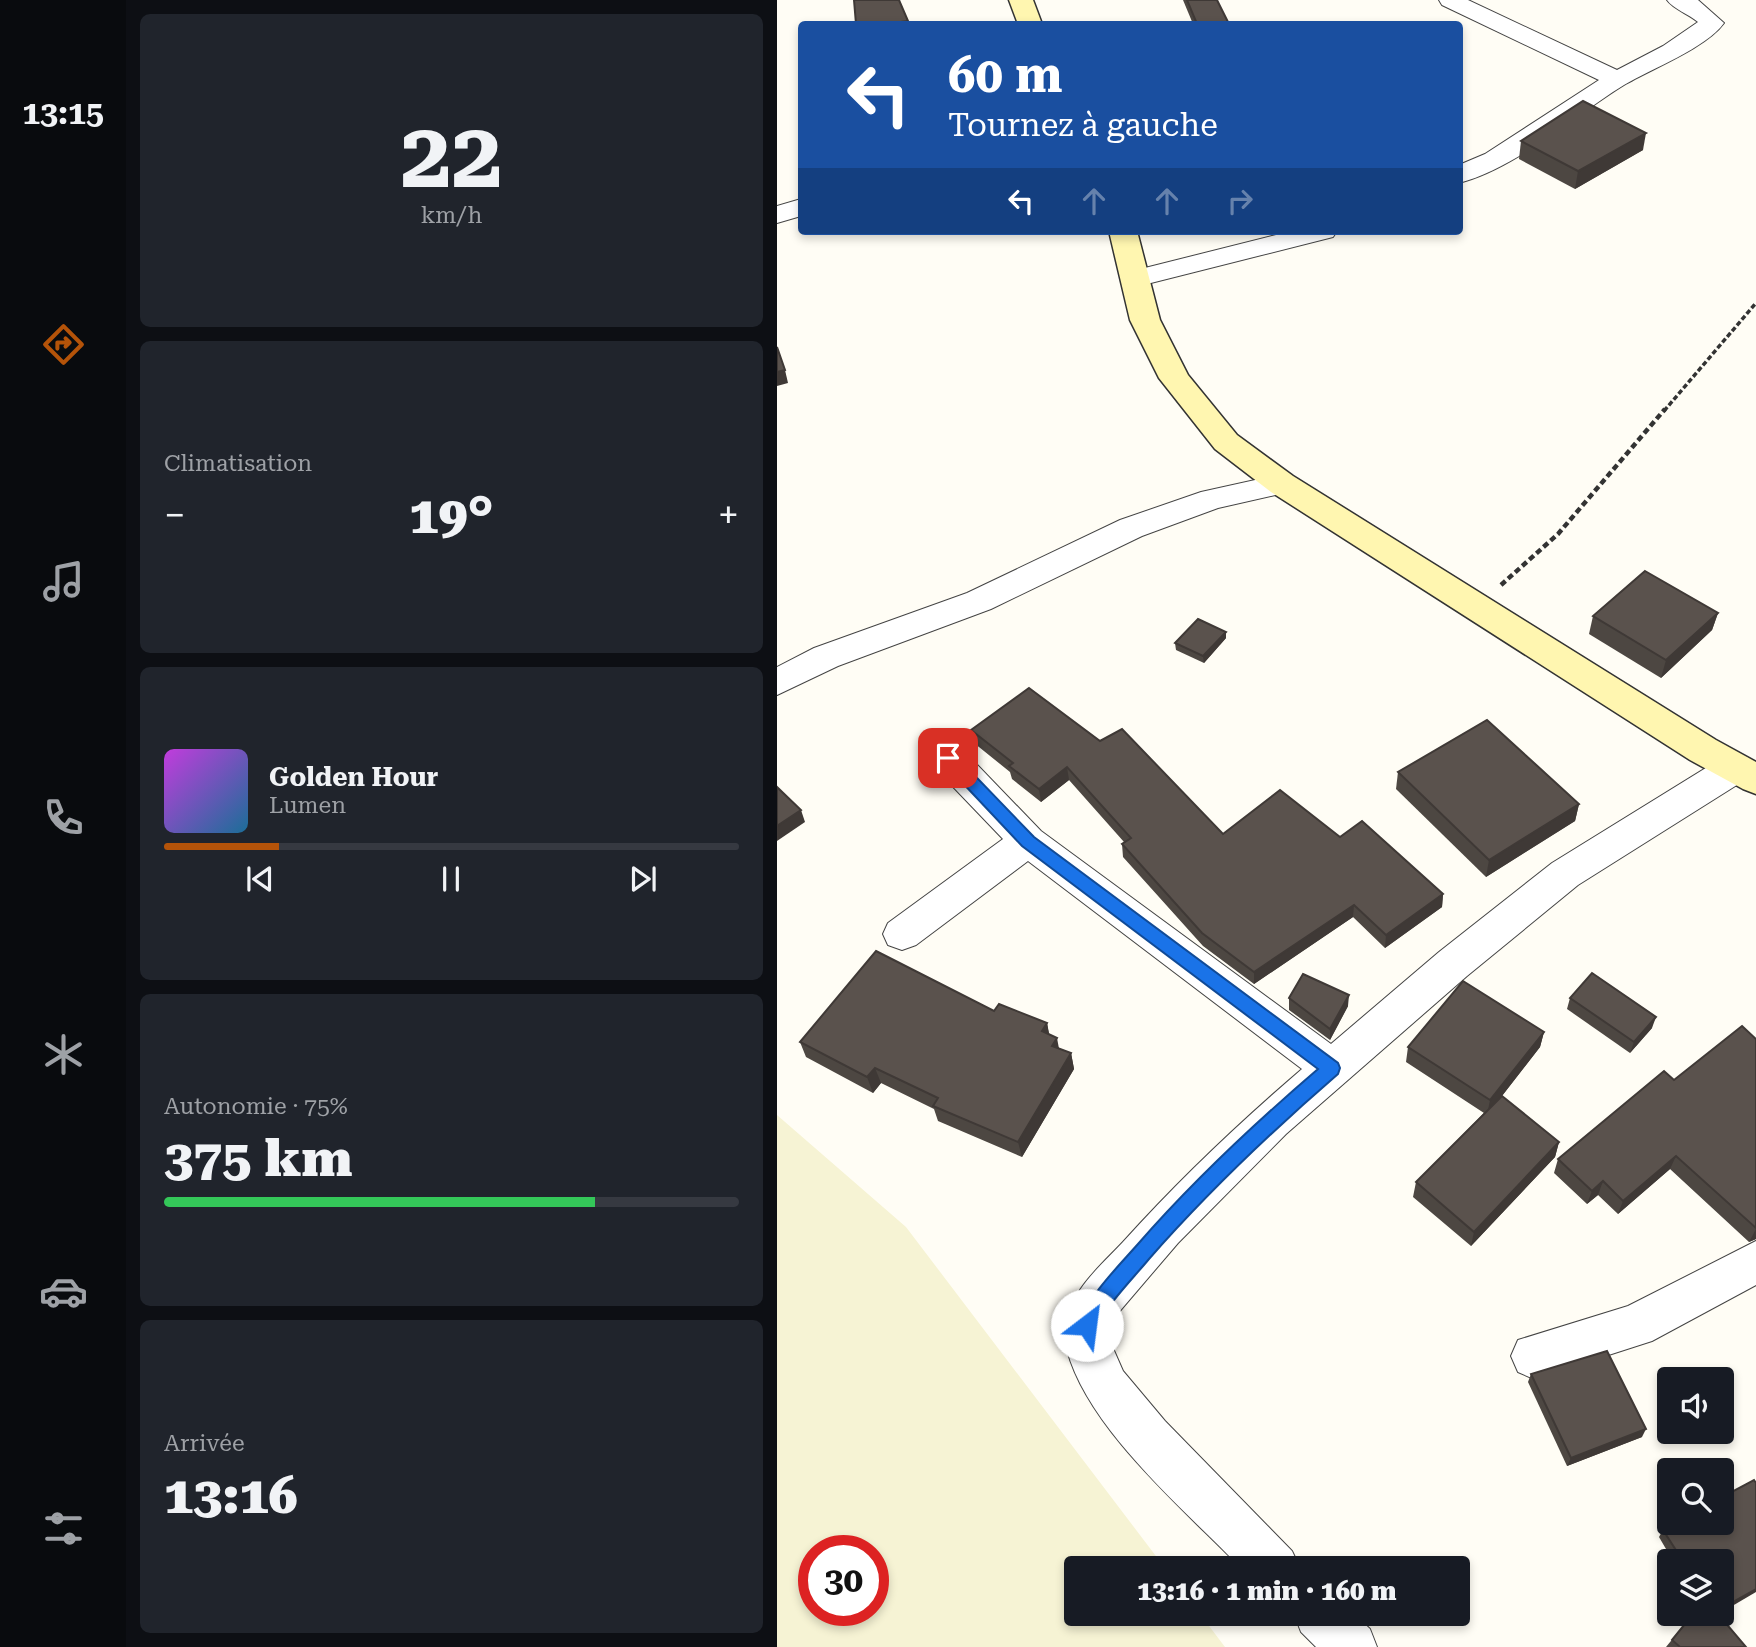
<!DOCTYPE html>
<html lang="fr">
<meta charset="utf-8">
<style>
:root{--surface:#171b24;--page:#20242c;--text:#f1f3f6;--muted:#9ea1a6;--line:#363941;--accent:#b45309}
body{margin:0;font-family:"Roboto Serif",serif;background:var(--page);color:var(--text);height:100vh;display:flex;flex-direction:column;font-size:26px;white-space:nowrap}
*{box-sizing:border-box;margin:0}
p{font-size:23px;color:var(--muted)}
.icon{flex:none;width:38px;height:38px;fill:none;stroke:currentColor;stroke-width:2;stroke-linecap:round;stroke-linejoin:round}
.map{position:relative;flex:1;overflow:hidden}
.drawer{display:flex;flex-direction:column;gap:14px;padding:14px;background:#0d0f14;width:651px}
.drawer>*{flex:none}
.hud{position:absolute;left:21px;top:21px;width:665px;height:214px;border-radius:7px;box-shadow:0 4px 10px #0003;background:#1a4fa0;color:#fff;overflow:hidden}
.fabs{position:absolute;left:880px;top:1367px;display:grid;gap:14px}
.fabs a{display:grid;place-items:center;width:77px;height:77px;border-radius:7px;background:var(--surface);box-shadow:0 4px 10px #0003;font-size:35px}
.speed{position:absolute;left:21px;top:1535px;display:flex;gap:14px;font-size:35px;font-weight:700;text-align:center}
.speed>*{display:grid;place-content:center;width:91px;height:91px;border-radius:50%;background:var(--surface);box-shadow:0 4px 10px #0003;line-height:1}
.speed .limit{border:10px solid #d22;background:#fff;color:#111}
.pin{position:absolute;display:grid;place-items:center;width:60px;height:60px;color:#fff;margin:-30px;border-radius:14px;box-shadow:0 4px 10px #0006}
.me{position:absolute;width:77px;margin:-38px;rotate:30deg;stroke-linejoin:round;filter:drop-shadow(0 0 5px #0008)}
.turn{display:flex;align-items:center;gap:24px;height:147px;padding:0 35px;font-size:32px}
.turn .icon{width:91px;height:91px;stroke-width:2.5}
.turn b{display:block;font-size:49px;line-height:60px}
.lanes{display:flex;align-items:center;height:66px;padding:0 35px;background:#0003;justify-content:center;gap:35px;direction:ltr}
.lanes .off{opacity:.35}
.big{font-size:52px;font-weight:800;line-height:1.1}
.drawer .widget{flex:1;display:flex;flex-direction:column;justify-content:center;gap:10px;min-width:0;padding:0 24px;border-radius:10px;background:var(--page)}
.drawer .dial{align-items:center;gap:0}
.dial b{font-size:91px;line-height:1}
.song{display:flex;align-items:center;gap:21px}
.cover{width:84px;height:84px;border-radius:10px;background:linear-gradient(135deg,hsl(290 70% 55%),hsl(200 70% 35%))}
.played{height:7px;border-radius:4px;background:linear-gradient(90deg,var(--accent) 20%,var(--line) 20%)}
.keys{display:flex;justify-content:space-around;direction:ltr}
.heat{display:flex;justify-content:space-between;align-items:center;font-size:38px;direction:ltr}
.charge{height:10px;border-radius:5px;background:linear-gradient(90deg,#34c759 75%,var(--line) 0)}
.trip{position:absolute;left:287px;top:1556px;width:406px;height:70px;border-radius:7px;background:var(--surface);box-shadow:0 4px 10px #0003;font-weight:800;line-height:70px;text-align:center}
main{display:flex;flex:1;min-height:0}
.tab-bar{display:flex;flex-direction:column;width:126px;justify-content:space-around;align-items:center;background:#090b0e;color:var(--muted)}
.tab-bar .icon{width:49px;height:49px}
.tab-bar .selected{color:var(--accent)}
.tab-bar b{font-size:32px;color:var(--text)}
.map>svg:first-child{display:block}
.farmland{fill:#f6f3d4;fill-rule:evenodd}
.lines{fill:none;stroke-linecap:round;stroke-linejoin:round}
.street-casing{stroke:#444;stroke-width:2}
.secondary-casing{stroke:#333;stroke-width:3}
.path-far1{stroke:#333;stroke-width:3.5;stroke-dasharray:5 2.5;stroke-linecap:butt}
.path{stroke:#333;stroke-width:4.5;stroke-dasharray:6 3.5;stroke-linecap:butt}
.street{fill:#fff;fill-rule:evenodd}
.secondary{fill:#fff6b0;fill-rule:evenodd}
.wall{fill:#4d4742}
.shaded-wall{fill:#3f3936}
.building{fill:#5a524d;stroke:#3f3936;stroke-width:2}
.route{fill:#1a73e8;stroke:#114b97;stroke-width:2}
</style>
<main>
<nav class="tab-bar">
<b>13:15</b>
<svg class="icon selected" aria-label="directions" viewBox="0 0 24 24"><path d="M12 3l9 9-9 9-9-9zM9 14v-3h6M13 9l2 2-2 2"/></svg>
<svg class="icon" aria-label="music" viewBox="0 0 24 24"><path d="M9 18V5l10-2v13"/><circle cx="6" cy="18" r="3"/><circle cx="16" cy="16" r="3"/></svg>
<svg class="icon" aria-label="phone" viewBox="0 0 24 24"><path d="M5 4h4l2 5-3 2q2 4 5 5l2-3 5 2v4C11 20 4 13 5 4z"/></svg>
<svg class="icon" aria-label="climate" viewBox="0 0 24 24"><path d="M12 3v18M4 7l16 10M4 17L20 7"/></svg>
<svg class="icon" aria-label="car" viewBox="0 0 24 24"><path d="M5 17H2v-5l4-1 3-4h7l3 4 3 1v5h-3M9 17h6M6 11h13"/><circle cx="7" cy="17" r="2"/><circle cx="17" cy="17" r="2"/></svg>
<svg class="icon" aria-label="filters" viewBox="0 0 24 24"><path d="M4 7h16M4 17h16"/><circle cx="9" cy="7" r="2"/><circle cx="15" cy="17" r="2"/></svg>
</nav>
<section class="drawer">
<div class="widget dial"><b>22</b><p>km/h</p></div>
<div class="widget"><p>Climatisation</p>
<div class="heat"><a>−</a><b class="big">19°</b><a>+</a></div>
</div>
<div class="widget">
<div class="song"><i class="cover"></i><div><b>Golden Hour</b><p>Lumen</p></div></div>
<div class="played"></div>
<div class="keys"><svg class="icon" aria-label="previous" viewBox="0 0 24 24"><path d="M18 5L8 12l10 7zM5 5v14"/></svg><svg class="icon" aria-label="pause" viewBox="0 0 24 24"><path d="M8 5v14M16 5v14"/></svg><svg class="icon" aria-label="next" viewBox="0 0 24 24"><path d="M6 5l10 7-10 7zM19 5v14"/></svg></div>
</div>
<div class="widget"><p>Autonomie · 75%</p><b class="big">375 km</b><div class="charge"></div></div>
<div class="widget"><p>Arrivée</p><b class="big">13:16</b></div>
</section>
<div class="map">
<svg width="979" height="1647" viewBox="0 0 979 1647">
<rect width="100%" height="100%" fill="#fffdf5"/>
<!-- farmland -->
<path class="farmland" d="M0,1115l129,112 259,341h-89v46h124l25,33h-448zM37,1550h59v60h-59z"/>
<g class="lines">
<defs>
<g id="street">
<path d="M662,0h29l149,70 46,-24 35,-24c-9,-8 -25,-13 -31,-22h31l26,23c-18,25 -73,46 -100,62 -49,30 -109,84 -165,98v-18l26,-11 114,-74 -157,-75z"/>
<path d="M24,199v17l-24,7v-17z"/>
<path d="M515,231h45l-4,6 -198,50 -10,-2 -4,-6 4,-6z"/>
<path d="M505,474l11,3 4,7 -4,7 -75,17 -76,28 -151,73 -153,57 -61,29v-28l37,-19 153,-55 153,-73 81,-28z"/>
<path d="M171,744l13,4 80,83 290,213 108,-92 113,-89 170,-105 13,-4 13,4 5,10 -5,10 -170,107 -111,91 -181,158 -108,109 -65,76 -3,7 2,20 11,25 42,50 127,130 8,17h-59c-56,-58 -153,-139 -174,-218 -6,-21 2,-42 13,-60 11,-17 29,-33 43,-48 55,-61 116,-119 179,-173l-274,-208 -112,84 -14,5 -14,-5 -5,-11 5,-11 115,-84 -68,-71 -5,-10 5,-10z"/>
<path d="M979,1241v44l-104,56 -118,38 -16,-7 -7,-16 7,-16 110,-34z"/>
<path d="M517,1614h60l16,15 7,18h-61l-15,-15z"/>
</g>
<g id="secondary">
<path d="M232,0h24l9,24h-24z"/>
<path d="M332,231h28l23,89 28,55 49,60 56,41 423,264 40,22v32l-13,-5 -53,-29 -419,-268 -56,-43 -56,-71 -29,-58z"/>
</g>
</defs>
<!-- street casing -->
<use href="#street" class="street-casing"/>
<!-- secondary casing -->
<use href="#secondary" class="secondary-casing"/>
<!-- path-far1 -->
<path class="path-far1" d="M887,411l92,-108"/>
<!-- path -->
<path class="path" d="M724,585l57,-51 107,-125"/>
<!-- street -->
<use href="#street" class="street"/>
<!-- secondary -->
<use href="#secondary" class="secondary"/>
</g>
<!-- wall -->
<g class="wall">
<path d="M406,0h34l12,24h-36z"/>
<path d="M744,141l122,9 -68,39 -56,-30z"/>
<path d="M941,613l-6,17 -51,48 -72,-44 4,-18z"/>
<path d="M449,632v6l-22,25 -28,-13 -1,-7z"/>
<path d="M252,688l194,146 117,3 103,57 -1,13 -57,41 -32,-31 -99,67 -51,-38 -80,-89 -1,-13 2,-2 -55,-62 -28,22 -29,-23 -2,-7 -36,-29 -3,-13z"/>
<path d="M621,772l181,32 -4,17 -89,56 -90,-88z"/>
<path d="M512,998l59,8 -18,34 -41,-30z"/>
<path d="M793,998l82,30 -22,25 -63,-44z"/>
<path d="M217,1011l53,12 2,12 10,13 12,5 3,16 -52,88 -84,-36 -4,-12 -53,-26 -8,10 -67,-36 -6,-15z"/>
<path d="M767,1032l-4,15 -38,49 57,46 -4,15 -84,89 -58,-49 3,-15 68,-69 -78,-51 2,-15z"/>
<path d="M979,1039v200l-7,3 -79,-73 -52,45 -20,-19 -11,9 -33,-31 4,-14 116,-79z"/>
<path d="M754,1374l111,63 -75,29 -39,-84z"/>
<path d="M886,1530l59,31h-49l-14,-24z"/>
<path d="M916,1614h25l28,33h-80z"/>
</g>
<!-- shaded-wall -->
<g class="shaded-wall">
<path d="M131,21v3h-22z"/>
<path d="M869,133l-3,17 -68,39 3,-18z"/>
<path d="M8,370l3,13 -11,3v-14z"/>
<path d="M941,613l-6,17 -51,48 5,-18z"/>
<path d="M449,632v6l-22,25 -1,-7z"/>
<path d="M290,767l2,13 -28,22 -2,-13z"/>
<path d="M802,804l-4,17 -89,56 3,-17z"/>
<path d="M24,810l4,12 -28,19v-15z"/>
<path d="M666,894l-1,13 -57,41 1,-13z"/>
<path d="M577,905l-1,12 -99,67v-12z"/>
<path d="M572,995l-1,11 -18,34v-11z"/>
<path d="M879,1017l-4,11 -22,25 4,-11z"/>
<path d="M270,1023l3,15 -8,-7z"/>
<path d="M767,1032l-4,15 -53,68 3,-15z"/>
<path d="M280,1038l3,16 -8,-8z"/>
<path d="M294,1053l3,16 -52,88 -4,-15z"/>
<path d="M98,1068l6,15 -8,10 -6,-16z"/>
<path d="M782,1142l-4,15 -84,89 3,-14z"/>
<path d="M899,1156l-6,13 -52,45 5,-13z"/>
<path d="M826,1181l-5,14 -11,9 5,-13z"/>
<path d="M979,1229v10l-7,3z"/>
<path d="M869,1429l-4,8 -75,29 4,-8z"/>
<path d="M979,1589v3l-34,20v-4z"/>
</g>
<!-- building -->
<g class="building">
<path d="M77,0h45l9,21 -22,3h-30z"/>
<path d="M410,0h30l12,24h-32z"/>
<path d="M806,101l63,32 -68,38 -57,-30z"/>
<path d="M0,347l8,23 -8,2z"/>
<path d="M868,571l73,42 -52,47 -73,-44z"/>
<path d="M421,619l28,13 -23,24 -28,-13z"/>
<path d="M252,688l71,53 22,-12 101,105 57,-44 60,47 22,-16 81,73 -57,41 -32,-30 -100,67 -52,-39 -80,-89 9,-6 -64,-71 -28,22 -30,-23 4,-3 -42,-33z"/>
<path d="M710,720l92,84 -90,56 -91,-88z"/>
<path d="M0,787l24,23 -24,16z"/>
<path d="M99,951l118,60 5,-7 48,19 -5,8 15,7 -5,8 19,7 -53,89 -85,-36 5,-8 -63,-30 -8,9 -67,-35z"/>
<path d="M815,973l64,44 -22,25 -64,-44z"/>
<path d="M526,974l46,21 -19,34 -41,-31z"/>
<path d="M686,981l81,51 -54,68 -82,-53z"/>
<path d="M965,1026l14,13v189l-80,-72 -53,45 -20,-20 -11,10 -34,-32 106,-88 10,9z"/>
<path d="M725,1096l57,46 -85,90 -58,-50z"/>
<path d="M830,1351l39,78 -75,29 -40,-84z"/>
<path d="M977,1480l2,3v106l-34,19v-47h-39l-20,-31 14,-8h45v-25z"/>
<path d="M916,1614h25l28,33h-66l-8,-7z"/>
</g>
<!-- route -->
<path class="route" d="M171,752l6,2 80,83 304,226 2,5 -2,6c-67,58 -131,119 -189,185 -20,24 -42,45 -55,73l-7,3 -6,-3 -3,-7c13,-32 37,-55 60,-81 55,-63 117,-121 180,-175l-296,-223 -79,-84 -3,-4 3,-4z"/>
</svg>
<div class="fabs">
<a><svg class="icon" aria-label="sound" viewBox="0 0 24 24"><path d="M4 9h4l5-4v14l-5-4H4zM17 9q2 3 0 6"/></svg></a>
<a><svg class="icon" aria-label="search" viewBox="0 0 24 24"><circle cx="10" cy="10" r="6"/><path d="M15 15l6 6"/></svg></a>
<a><svg class="icon" aria-label="layers" viewBox="0 0 24 24"><path d="M12 4l9 5-9 5-9-5zM3 14l9 5 9-5"/></svg></a>
</div>
<div class="speed"><div class="limit">30</div></div>
<div class="pin" style="left:171px;top:758px;background:#d93025"><svg class="icon" aria-label="arrive" viewBox="0 0 24 24"><path d="M6 21V4h12l-3 4 3 4H6"/></svg></div>
<svg class="me" style="left:310px;top:1325px" viewBox="-20 -20 40 40"><circle r="19" fill="#fff"/><path d="M0-13L10 11 0 6-10 11z" fill="#1a73e8"/></svg>
<div class="trip">13:16 · 1 min · 160 m</div>
<div class="hud">
<div class="turn"><svg class="icon" aria-label="left" viewBox="0 0 24 24"><path d="M17 20v-9H6M10 6l-5 5 5 5"/></svg><div><b>60 m</b>Tournez à gauche</div></div>
<div class="lanes"><svg class="icon" aria-label="left" viewBox="0 0 24 24"><path d="M17 20v-9H6M10 6l-5 5 5 5"/></svg><svg class="icon off" aria-label="ahead" viewBox="0 0 24 24"><path d="M12 20V5M6 11l6-6 6 6"/></svg><svg class="icon off" aria-label="ahead" viewBox="0 0 24 24"><path d="M12 20V5M6 11l6-6 6 6"/></svg><svg class="icon off" aria-label="right" viewBox="0 0 24 24"><path d="M7 20v-9h11M14 6l5 5-5 5"/></svg></div>
</div>
</div>
</main>
